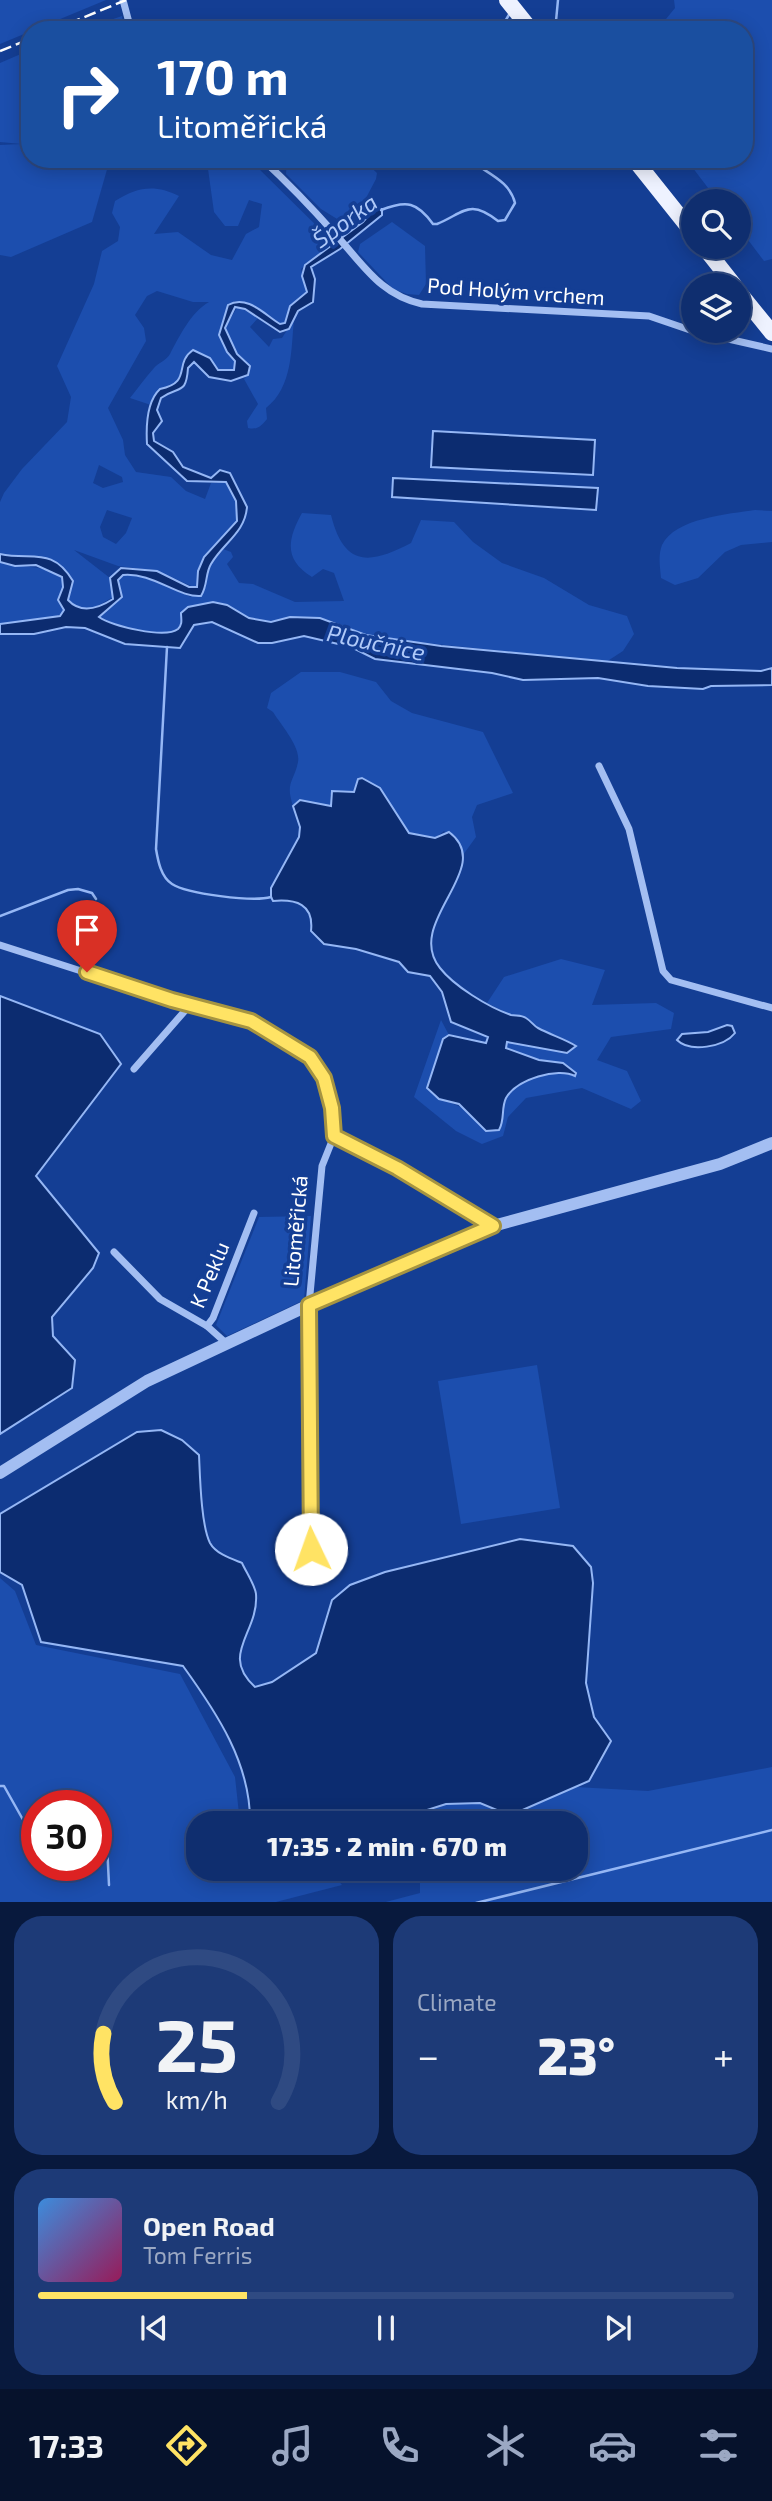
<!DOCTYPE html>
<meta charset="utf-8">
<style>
:root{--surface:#0f2e6f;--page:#1d3a77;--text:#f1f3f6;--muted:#9ba8c3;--line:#2f4a82;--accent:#ffe364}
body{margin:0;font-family:"Exo 2",sans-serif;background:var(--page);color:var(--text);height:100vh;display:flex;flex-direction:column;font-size:26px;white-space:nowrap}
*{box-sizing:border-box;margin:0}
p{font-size:23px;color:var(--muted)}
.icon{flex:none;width:38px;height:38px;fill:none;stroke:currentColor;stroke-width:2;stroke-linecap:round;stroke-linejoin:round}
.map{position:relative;height:1902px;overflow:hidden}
.drawer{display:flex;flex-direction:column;gap:14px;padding:14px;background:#08193d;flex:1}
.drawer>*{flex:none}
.guide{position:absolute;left:21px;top:21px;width:732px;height:147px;border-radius:28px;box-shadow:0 4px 18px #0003,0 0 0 2px var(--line);background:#1a4fa0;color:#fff;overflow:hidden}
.tools{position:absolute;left:681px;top:189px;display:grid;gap:14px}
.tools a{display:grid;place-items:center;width:70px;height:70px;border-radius:50%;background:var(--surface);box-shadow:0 4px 18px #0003,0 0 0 2px var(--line);font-size:35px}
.speed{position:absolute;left:21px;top:1790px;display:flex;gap:14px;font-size:35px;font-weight:700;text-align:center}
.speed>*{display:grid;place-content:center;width:91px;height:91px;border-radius:50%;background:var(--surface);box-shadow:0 4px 18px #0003,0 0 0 2px var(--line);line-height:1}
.speed .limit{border:10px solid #d22;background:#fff;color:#111}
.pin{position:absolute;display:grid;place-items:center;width:60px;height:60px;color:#fff;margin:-72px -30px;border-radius:50% 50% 50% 0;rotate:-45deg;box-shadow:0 0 7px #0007}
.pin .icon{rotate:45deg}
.me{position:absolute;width:77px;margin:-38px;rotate:357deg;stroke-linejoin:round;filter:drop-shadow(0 0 5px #0008)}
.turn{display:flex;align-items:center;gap:24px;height:147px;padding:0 21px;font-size:32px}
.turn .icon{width:91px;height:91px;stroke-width:2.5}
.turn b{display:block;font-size:49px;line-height:60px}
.big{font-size:52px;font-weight:800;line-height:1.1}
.drawer .card{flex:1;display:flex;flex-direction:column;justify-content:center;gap:10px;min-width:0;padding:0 24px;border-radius:28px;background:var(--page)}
.drawer .dial{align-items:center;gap:0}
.dial svg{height:182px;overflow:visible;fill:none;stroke:var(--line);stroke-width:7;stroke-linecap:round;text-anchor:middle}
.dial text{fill:var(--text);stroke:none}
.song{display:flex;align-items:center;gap:21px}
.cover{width:84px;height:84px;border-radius:10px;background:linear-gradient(135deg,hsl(210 70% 55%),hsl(330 70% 35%))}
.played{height:7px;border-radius:4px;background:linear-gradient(90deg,var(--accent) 30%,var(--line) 30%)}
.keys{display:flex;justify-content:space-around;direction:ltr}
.heat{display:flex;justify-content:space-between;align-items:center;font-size:38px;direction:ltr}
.drawer .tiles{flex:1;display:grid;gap:14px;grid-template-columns:1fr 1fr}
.card:last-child{grid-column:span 2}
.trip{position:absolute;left:186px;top:1811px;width:402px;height:70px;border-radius:28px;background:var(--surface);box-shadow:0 4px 18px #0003,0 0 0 2px var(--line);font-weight:800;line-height:70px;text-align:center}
.dock{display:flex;height:112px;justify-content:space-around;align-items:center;background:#06122c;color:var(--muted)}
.dock .icon{width:49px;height:49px}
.dock .active{color:var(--accent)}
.dock b{font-size:32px;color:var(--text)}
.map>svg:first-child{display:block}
.green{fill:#1c4eae;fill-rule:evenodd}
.water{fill:#0c2c70;stroke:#95b7f5;stroke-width:2}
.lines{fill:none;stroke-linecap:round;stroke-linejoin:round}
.stream{stroke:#95b7f5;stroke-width:2.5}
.minor{stroke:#a3bef2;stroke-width:7}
.tertiary{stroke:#a3bef2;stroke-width:12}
.primary{stroke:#eef2ff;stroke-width:16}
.rail{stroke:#fff;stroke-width:2.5;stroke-dasharray:12 5;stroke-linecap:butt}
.route-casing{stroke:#a69441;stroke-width:18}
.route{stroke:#ffe364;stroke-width:12}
.labels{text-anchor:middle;stroke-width:7;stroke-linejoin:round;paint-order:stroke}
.street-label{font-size:21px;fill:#fff;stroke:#143e94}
.water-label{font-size:23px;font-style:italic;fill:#afc9f9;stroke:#143e94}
</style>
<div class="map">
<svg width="772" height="1903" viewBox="0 0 772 1903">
<rect width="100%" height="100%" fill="#143e94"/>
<!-- green -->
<g class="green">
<path d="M0,0h106l-106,44z"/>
<path d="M674,0h98v259l-8,2 -25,-33 -1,-27h-20l-32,-42h58v-129h-87l18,-22z"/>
<path d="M122,16l2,14h-43z"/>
<path d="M30,50v92l-9,2 9,5v10h80l-18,63 -81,35 -11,-2v-110l21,-1 -21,-2v-79z"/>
<path d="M193,159h56l84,83 -32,27 6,22 -22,32 -4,1 -31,-20 -16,-3 -8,11 -7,23 8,17 8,9 -1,10 -16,-1 -8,-12 -20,-7 -9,27 -8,8 -17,6 -5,13 -21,-7c8,-10 15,-20 24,-30 4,-5 13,-8 16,-14 9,-17 21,-42 39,-52h-16l-36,-11 -10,5 -12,19 9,13 2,13 -38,67 15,32 2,15 11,17 35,5 15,14 19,8 6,-16 15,-1 10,19 1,19 -39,51 -2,17 -39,-17 -39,-5 -44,-16 36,28 5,18 -25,14 -15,-4 -7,-6 5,-18c-21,-35 -41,-21 -73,-28v-52l4,-9 18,-24 45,-47 4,-25 -14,-31 37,-82 8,-33 16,-10 2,-14 -8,-14 3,-12c22,-14 40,-17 64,-5l-25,38 24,-2 33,23 21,5 14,-26 13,-7 3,-23 -13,-4 -11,26h-13l-11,-14 -6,-43zM99,465l23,12 1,5 -20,6 -10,-5zM107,510l25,8 -6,15 -10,11 -13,-7 -3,-10z"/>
<path d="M287,159c28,0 69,-8 90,14l-1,6 -19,36 -15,7 -21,-13 -35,-35z"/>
<path d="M392,222l33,24 1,38 -7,11 -12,-1 -14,-5 -35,-37 2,-8z"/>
<path d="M238,306l20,12 -8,9 19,20 4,-8 9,-1 12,-19c-3,30 -1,68 -28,89l1,11c-6,7 -9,11 -19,9l-1,-7 11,-17 -14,-25 6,-7v-6l-13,-12 -12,-26z"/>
<path d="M755,510l17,1v31l-31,3 -16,7 -27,26 -23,7 -14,-7c-1,-11 -3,-23 1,-33 13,-27 67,-31 93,-35z"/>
<path d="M302,513l29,2c13,52 38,50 80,28l10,-23 33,2 19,20 29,21 42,15 45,27 38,11 7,18 -11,17 -17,11 -208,-22c-11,-2 -22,-2 -32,-5 -16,-5 -29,-14 -45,-17 -24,-4 -47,7 -70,1 -13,-4 -23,-18 -38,-17 -19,3 -24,21 -38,28 -15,7 -64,-4 -77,-13l24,-20 -4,-17 5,-5 21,1 47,21 15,-10 3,-20 14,-18 8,3 2,5 -6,7 12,19 14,1 42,18 49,-1 -10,-28 -11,-4 -11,8c-28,-17 -25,-37 -10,-64z"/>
<path d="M0,562c22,6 40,2 62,15l1,10 -5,13 6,10 -2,4 -23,7 -39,3z"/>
<path d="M301,672h39l36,10 15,19 21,12 71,19 30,61 -36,12 -5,12 4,20 -13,18 -2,-9 -17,-15 -9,7 -26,-5 -29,-45 -23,-7 -3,11 -17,-1 -7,4 1,11 -31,-6 -7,6c-8,-24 1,-24 5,-44 3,-15 -17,-37 -25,-50l-6,-4 4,-15z"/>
<path d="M561,959l44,11 -13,35 64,-2 18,10 -3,16 -60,8 -14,23 30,11 14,30 -10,8 -49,-21 -56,10 -18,19 -5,19 -21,8 -26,-13 -42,-34 27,-77 8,15 -8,7 -10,34 15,25 56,23c0,-8 0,-19 4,-27 11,-19 52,-30 69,-21l-12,-13 -24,-3 -33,-12 1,-6h3l57,11 8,-9 -38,-17 -13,-10 -13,-2 -24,-12 17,-26z"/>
<path d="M311,1216l-7,84 -77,36 -11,-11 43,-108z"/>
<path d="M537,1365l23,143 -99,16 -23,-143z"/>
<path d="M0,1578l15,13 21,54 144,29 55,103 5,46 -42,1v45h131l13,16 -70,18 -272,-1zM37,1806h59v60h-59z"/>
<path d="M772,1767v135l-390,1 38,-10v-24h156v-45l-177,-1 47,-19 34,-1 25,10 13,-1 58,-25 72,4z"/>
</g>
<!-- water -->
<g class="water">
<path d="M374,209h8v6l-42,34 -29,18 4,12 -2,23 -15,9 -9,18 -9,3 -35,-23 -10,-2 -10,21 12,26 13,12 -2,9 -17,6 -22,-4 -15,-15 -6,6c-2,28 -9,17 -27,30l-4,12 5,11 -9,12 1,8 19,11 10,15 28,11 9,-8 10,3 17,34c-2,26 -24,36 -36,57 -6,10 -3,21 -10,32 -22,2 -49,-24 -78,-21l-5,5 4,17 -23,20c13,9 66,22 79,12 5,-5 3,-10 3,-16l7,-6 25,-5 14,3 22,13 22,4 19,-5 30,1 46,17 75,11 236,22 84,3 11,-3v17l-61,1 -8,3 -55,-3 -50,-8 -75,2 -31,-7 -117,-14 -24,-12 -47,-11 -32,7h-14l-46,-21 -18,3 -14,23 -55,-4 -40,-16 -19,-1 -32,7h-34v-10l60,-8 4,-6 -6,-10 5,-13 -1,-10 -26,-12 -21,1 -15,-4v-8c32,7 52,-8 73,27l-5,19c13,14 31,8 45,-1l-3,-21 11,-10 36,3 32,16h8l1,-16 6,-14 33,-36 -1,-20 -10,-19 -39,-1 -40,-37c-1,-17 -1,-42 13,-55 33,-7 13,-25 33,-39l17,8 8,12h16l1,-9 -8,-9 -8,-17 9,-30c19,-11 37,10 52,19l5,-1 5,-17 17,-14 -5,-16 3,-11 58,-43z"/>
<path d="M433,431l162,9 -2,35 -162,-8z"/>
<path d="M393,478l205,10 -2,22 -204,-13z"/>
<path d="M362,778l18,10 29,45 26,5 14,-6c48,36 -46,90 -9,136 14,18 48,39 71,47 5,1 11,0 15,3 5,3 8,8 12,10 13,7 27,11 38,18l-9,7 -60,-11 -1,6 33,12 24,3 13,10 -1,3c-17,-9 -58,3 -69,22 -5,10 -1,22 -7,32l-13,1 -27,-27 -20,-5 -12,-11 16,-49 6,-4 37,8 2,-6 -37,-15 -9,-30 -12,-16 -22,-4 -9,-10 -43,-13 -32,-5 -13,-13c3,-27 -15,-32 -38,-30l-2,-4v-9l28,-51 1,-10 -7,-21 7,-6 31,6 1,-15 22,1 4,-13z"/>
<path d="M0,996l100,38 21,30 -85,112 63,77 -6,15 -41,49 1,19 22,24 -3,28 -72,46z"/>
<path d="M727,1025l5,1 3,7c-11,14 -45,20 -58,7l5,-6 26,-2z"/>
<path d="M161,1430l21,10 17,15c1,21 2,70 11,88 6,11 22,16 32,20 4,9 13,22 14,31 3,39 -37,60 -1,93l17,-5 44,-29 16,-53 18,-15 35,-13 135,-33 53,7 18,21 2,16 -7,100 8,34 17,24 -22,40 -71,31 -14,1 -24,-10 -34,1 -60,19h-136c1,-59 -33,-110 -67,-157l-142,-24 -19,-57 -22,-13v-58l137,-82z"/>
</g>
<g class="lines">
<!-- stream -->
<g class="stream">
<path d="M500,30l10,-17"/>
<path d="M549,30l7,-9 2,-21"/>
<path d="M381,210c26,-10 36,-8 52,14h4c27,-11 32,-26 61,-3l7,-1 10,-17c-4,-17 -18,-25 -32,-34l-3,-10"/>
<path d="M167,647l-11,202c2,12 5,28 16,35 15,10 81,18 99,13"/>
<path d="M0,916l68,-26 10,-1 14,4 4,6"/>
<path d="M0,1786h4l27,48 6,2"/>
<path d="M71,1806l3,-4 9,4"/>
<path d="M96,1827l11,17 2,41"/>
<path d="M476,1903l296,-73"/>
</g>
<!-- minor -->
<g class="minor">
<path d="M123,0l8,30"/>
<path d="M262,159c25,23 50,49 73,75 28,30 45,61 87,70l227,12 44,15"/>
<path d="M693,331l79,18"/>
<path d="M599,766l30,63 34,142 8,9 101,28"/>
<path d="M0,945l172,55 79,21 59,36 14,21 8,30 2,28 -12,30 -13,139 2,244"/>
<path d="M134,1069l56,-64"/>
<path d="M334,1136l63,32 96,58"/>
<path d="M114,1252l46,47 47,27"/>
<path d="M226,1343l-19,-17 6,-8 41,-105"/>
</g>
<!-- tertiary -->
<path class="tertiary" d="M0,1473l147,-92 162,-76 184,-79 227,-62 52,-21"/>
<!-- primary -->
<g class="primary">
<path d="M507,0l24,30"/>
<path d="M634,159l59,74"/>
<path d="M704,247l30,38"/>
<path d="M738,291l34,42"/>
</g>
<!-- rail -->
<g class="rail">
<path d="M53,30l73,-30"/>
<path d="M0,51l30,-12"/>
</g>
</g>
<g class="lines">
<defs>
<path id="route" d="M87,972l85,28 79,21 59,36 14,21 8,30 2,28 63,32 96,58 -184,79 2,244"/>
</defs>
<!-- route casing -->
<use href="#route" class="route-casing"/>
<!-- route -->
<use href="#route" class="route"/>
</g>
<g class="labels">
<!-- street labels -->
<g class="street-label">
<text transform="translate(516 292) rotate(4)" y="7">Pod Holým vrchem</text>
<text transform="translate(296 1231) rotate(-85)" y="7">Litoměřická</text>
<text transform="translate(210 1275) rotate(-67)" y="7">K Peklu</text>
</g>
<!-- water labels -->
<g class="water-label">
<text transform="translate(345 221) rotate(-36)" y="8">Šporka</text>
<text transform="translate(376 643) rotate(12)" y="8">Ploučnice</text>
</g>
</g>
</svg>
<div class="tools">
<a><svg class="icon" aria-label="search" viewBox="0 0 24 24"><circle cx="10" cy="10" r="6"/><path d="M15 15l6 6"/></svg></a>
<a><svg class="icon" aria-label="layers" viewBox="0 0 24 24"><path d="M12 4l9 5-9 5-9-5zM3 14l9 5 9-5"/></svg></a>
</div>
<div class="speed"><div class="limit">30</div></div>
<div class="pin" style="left:87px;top:972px;background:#d93025"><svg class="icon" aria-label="arrive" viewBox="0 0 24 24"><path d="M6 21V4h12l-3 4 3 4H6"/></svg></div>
<svg class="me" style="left:311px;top:1549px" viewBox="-20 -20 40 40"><circle r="19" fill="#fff"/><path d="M0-13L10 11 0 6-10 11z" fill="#ffe364"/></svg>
<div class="trip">17:35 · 2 min · 670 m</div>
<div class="guide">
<div class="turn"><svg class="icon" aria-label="right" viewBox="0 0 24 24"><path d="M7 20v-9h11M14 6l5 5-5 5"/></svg><div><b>170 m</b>Litoměřická</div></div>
</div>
</div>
<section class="drawer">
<div class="tiles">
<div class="card dial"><svg viewBox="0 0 100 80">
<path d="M14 69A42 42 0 1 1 86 69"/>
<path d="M14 69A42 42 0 0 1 9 39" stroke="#ffe364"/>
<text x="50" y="56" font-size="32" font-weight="700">25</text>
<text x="50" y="72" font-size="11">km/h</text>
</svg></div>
<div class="card"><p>Climate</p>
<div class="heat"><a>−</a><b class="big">23°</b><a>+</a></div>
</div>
<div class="card">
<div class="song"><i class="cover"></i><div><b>Open Road</b><p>Tom Ferris</p></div></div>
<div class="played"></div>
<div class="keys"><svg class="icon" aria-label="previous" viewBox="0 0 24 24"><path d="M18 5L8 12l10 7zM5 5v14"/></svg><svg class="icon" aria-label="pause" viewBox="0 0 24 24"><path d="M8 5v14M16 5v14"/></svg><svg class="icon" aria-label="next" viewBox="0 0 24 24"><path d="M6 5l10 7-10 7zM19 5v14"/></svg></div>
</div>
</div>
</section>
<nav class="dock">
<b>17:33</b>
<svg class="icon active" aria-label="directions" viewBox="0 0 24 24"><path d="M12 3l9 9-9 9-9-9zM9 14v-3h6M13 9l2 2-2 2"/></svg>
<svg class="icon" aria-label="music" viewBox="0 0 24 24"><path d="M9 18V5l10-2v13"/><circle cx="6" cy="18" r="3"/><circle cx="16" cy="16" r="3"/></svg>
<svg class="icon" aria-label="phone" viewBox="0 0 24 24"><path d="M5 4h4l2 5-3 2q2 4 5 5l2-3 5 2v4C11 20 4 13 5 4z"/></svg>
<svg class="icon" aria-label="climate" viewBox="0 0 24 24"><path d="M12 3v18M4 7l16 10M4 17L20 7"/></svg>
<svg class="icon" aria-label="car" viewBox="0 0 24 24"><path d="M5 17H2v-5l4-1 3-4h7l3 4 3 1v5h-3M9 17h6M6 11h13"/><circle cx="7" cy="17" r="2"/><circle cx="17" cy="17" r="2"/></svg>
<svg class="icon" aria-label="filters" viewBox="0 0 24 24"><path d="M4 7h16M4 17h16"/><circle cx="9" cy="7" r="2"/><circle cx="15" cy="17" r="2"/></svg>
</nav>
